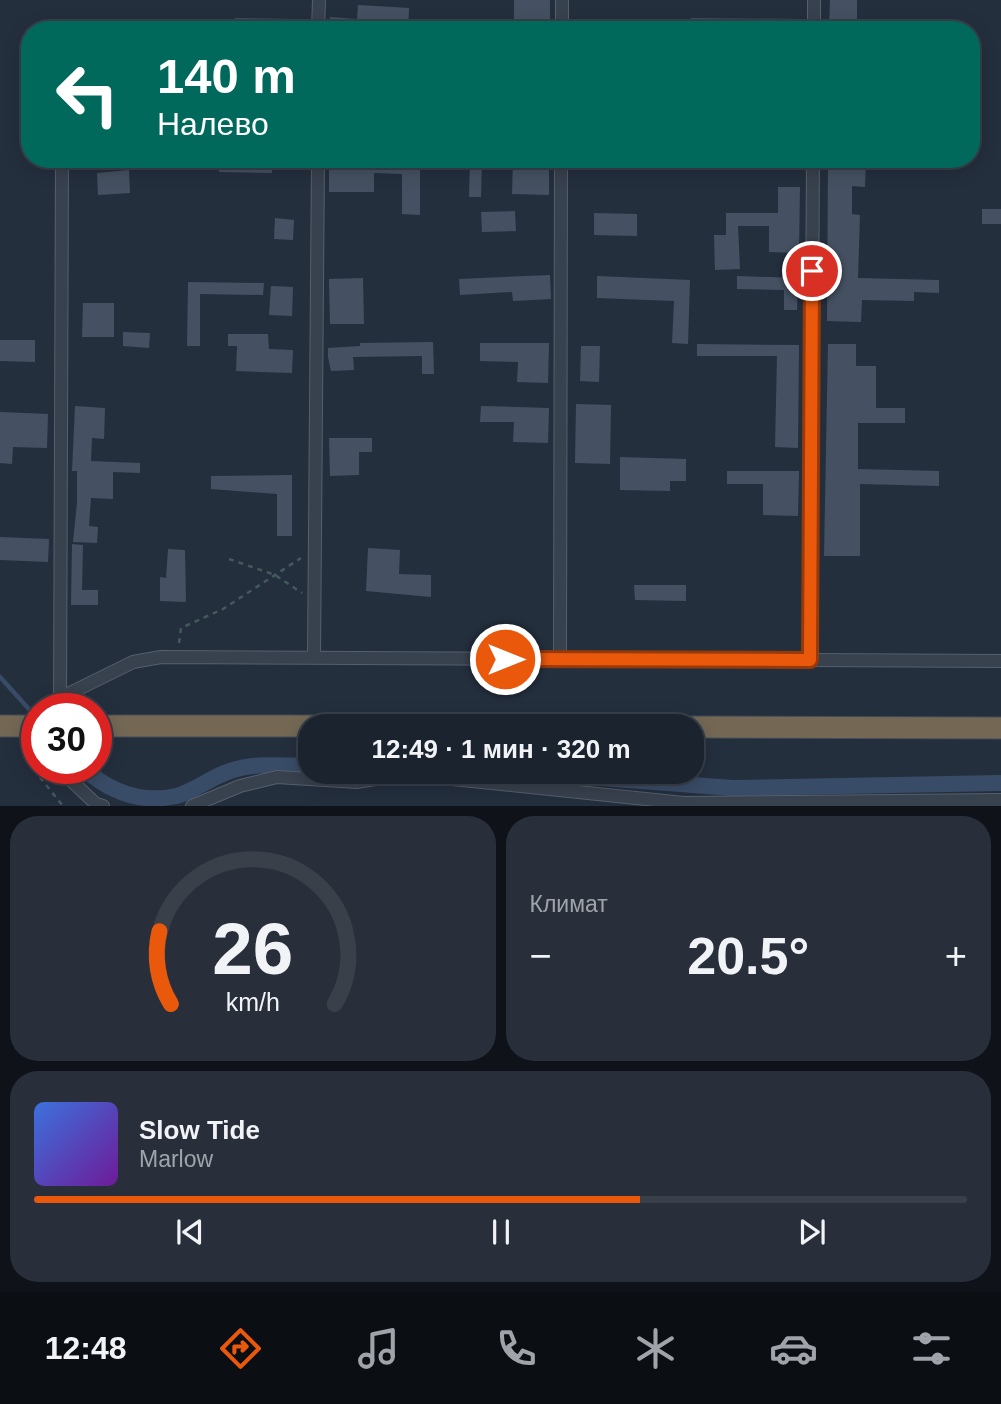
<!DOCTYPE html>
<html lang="ru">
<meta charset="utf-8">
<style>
:root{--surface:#1b232e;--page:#282f3a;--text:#f1f3f6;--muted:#a0a4aa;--line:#39404a;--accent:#ea580c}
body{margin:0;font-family:Arial,sans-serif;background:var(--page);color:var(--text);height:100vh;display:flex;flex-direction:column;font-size:26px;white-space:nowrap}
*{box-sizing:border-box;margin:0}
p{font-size:23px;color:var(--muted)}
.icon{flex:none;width:38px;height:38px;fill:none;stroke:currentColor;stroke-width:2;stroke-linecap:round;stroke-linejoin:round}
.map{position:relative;height:806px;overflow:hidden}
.drawer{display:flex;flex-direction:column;gap:10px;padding:10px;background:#0f1319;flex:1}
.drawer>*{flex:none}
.hud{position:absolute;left:21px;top:21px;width:959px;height:147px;border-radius:28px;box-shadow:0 4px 18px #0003,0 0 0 2px var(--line);background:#00695c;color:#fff;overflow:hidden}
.speed{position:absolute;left:21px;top:693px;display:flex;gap:14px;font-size:35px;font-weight:700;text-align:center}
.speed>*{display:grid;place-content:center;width:91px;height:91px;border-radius:50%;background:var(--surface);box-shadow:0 4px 18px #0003,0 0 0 2px var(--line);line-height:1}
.speed .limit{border:10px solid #d22;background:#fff;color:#111}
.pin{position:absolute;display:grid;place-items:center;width:60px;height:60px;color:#fff;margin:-30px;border:4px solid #fff;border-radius:50%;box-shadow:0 2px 7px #0007}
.me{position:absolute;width:77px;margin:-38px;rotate:90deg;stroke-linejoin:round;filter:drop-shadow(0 0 5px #0008)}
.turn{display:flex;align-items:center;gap:24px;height:147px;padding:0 21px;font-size:32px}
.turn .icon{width:91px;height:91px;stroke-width:2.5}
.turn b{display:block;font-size:49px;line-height:60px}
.big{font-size:52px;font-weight:800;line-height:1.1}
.drawer .tile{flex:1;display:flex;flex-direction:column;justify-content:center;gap:10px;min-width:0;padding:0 24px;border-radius:28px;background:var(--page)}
.drawer .dial{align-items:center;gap:0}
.dial svg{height:182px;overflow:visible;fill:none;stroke:var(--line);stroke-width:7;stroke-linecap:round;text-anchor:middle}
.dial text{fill:var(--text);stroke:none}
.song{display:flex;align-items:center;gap:21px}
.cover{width:84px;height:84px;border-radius:10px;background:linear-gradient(135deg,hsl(220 70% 55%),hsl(280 70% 35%))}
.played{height:7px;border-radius:4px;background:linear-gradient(90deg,var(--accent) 65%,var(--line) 65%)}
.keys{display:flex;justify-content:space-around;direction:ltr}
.heat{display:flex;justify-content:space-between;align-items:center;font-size:38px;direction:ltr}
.drawer .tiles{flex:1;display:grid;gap:10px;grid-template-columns:1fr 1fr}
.tile:last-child{grid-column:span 2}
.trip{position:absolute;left:298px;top:714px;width:406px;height:70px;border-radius:28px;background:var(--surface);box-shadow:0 4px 18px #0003,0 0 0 2px var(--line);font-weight:800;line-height:70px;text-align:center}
.tab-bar{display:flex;height:112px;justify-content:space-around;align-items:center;background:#0b0e12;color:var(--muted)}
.tab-bar .icon{width:49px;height:49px}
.tab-bar .active{color:var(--accent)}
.tab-bar b{font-size:32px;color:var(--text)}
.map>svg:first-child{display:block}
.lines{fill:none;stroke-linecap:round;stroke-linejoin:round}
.stream{stroke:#394c67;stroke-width:4.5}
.canal{stroke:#394c67;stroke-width:16}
.building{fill:#455162}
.street-casing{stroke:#565f6c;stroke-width:14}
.highway-casing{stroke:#434c59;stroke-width:23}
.path{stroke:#44595c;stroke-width:2.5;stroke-dasharray:5 5;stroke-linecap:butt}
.street{stroke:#38414e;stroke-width:12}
.highway{stroke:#746855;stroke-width:21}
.route-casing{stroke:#983908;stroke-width:18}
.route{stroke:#ea580c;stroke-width:12}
</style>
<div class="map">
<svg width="1001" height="806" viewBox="0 0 1001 806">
<rect width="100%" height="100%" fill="#242f3e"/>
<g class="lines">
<!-- stream -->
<path class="stream" d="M0,677l37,41"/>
<!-- canal -->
<g class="canal">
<path d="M83,768c27,24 57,36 93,28 19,-5 35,-19 54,-25 25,-9 53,-5 80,-5"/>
<path d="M524,772l208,16 269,-5"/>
</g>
</g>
<!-- building -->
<g class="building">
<rect x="514" y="0" width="36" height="30"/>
<path d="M830,0h27v30h-28z"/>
<path d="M358,5l51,3 -1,22h-79l1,-13 27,2z"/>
<path d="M235,18l60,1v11h-60z"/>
<path d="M691,18l114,1v11h-114z"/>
<path d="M219,159h53v14l-53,-1z"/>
<path d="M329,159h91v56l-18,-1v-40l-28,-1v19h-45z"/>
<path d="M470,159h12l-1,38h-12z"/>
<path d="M513,159h36v36l-37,-1z"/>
<path d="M828,159l38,3 -1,25 -13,-1v28l8,1 -2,63 81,2v13l-25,-1v9l-52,-1 -1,22 -34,-1z"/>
<path d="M129,170l1,23 -32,2 -1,-22z"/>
<path d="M778,187h22l-1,66 -30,-1v-26h-31l2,43 -25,1 -1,-35h12v-22h52z"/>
<rect x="982" y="209" width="19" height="15"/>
<path d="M515,211l1,20 -34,1 -1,-20z"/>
<path d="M594,213l43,1v22l-43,-1z"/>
<path d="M275,218l19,2 -1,20 -19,-1z"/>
<path d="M550,275l1,24 -38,2 -1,-9 -52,3 -1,-16z"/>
<path d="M597,276l93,4 -2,64 -16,-1 2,-42 -77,-3z"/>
<path d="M737,276l61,2 -1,32h-13v-20l-47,-1z"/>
<path d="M363,278l1,46h-34l-1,-45z"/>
<path d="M188,282l76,1 -1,12 -63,-1v52h-13z"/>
<path d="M271,286l22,1 -1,29 -23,-1z"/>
<path d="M83,303h31v34h-32z"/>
<path d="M123,332l27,1 -1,15 -26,-2z"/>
<path d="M228,334h40l1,15 24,1 -1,23 -56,-2 1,-25h-9z"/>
<path d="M0,340h35v22l-35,-1z"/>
<path d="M433,342l1,32h-12v-18l-69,1 1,13 -23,1 -3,-14v-9l32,-2v-3z"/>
<path d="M480,343h69l-1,40 -31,-1 1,-20 -38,-1z"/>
<path d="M697,344l102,1 -1,103 -23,-1 2,-91h-80z"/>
<path d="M828,344h28v22h20v42h29v15h-47v46l81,2v15l-79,-2v72h-36z"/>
<path d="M581,346h19l-1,36 -19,-1z"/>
<path d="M576,404l35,1 -1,59 -35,-1z"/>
<path d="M75,406l30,2 -1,31 -12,-1 -1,23 49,2v10l-27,-1v27l-22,-1 -2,28 9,1 -1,16 -24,-1 4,-39v-32h-5z"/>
<path d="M481,406l68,2 -1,35 -35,-1 1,-20h-34z"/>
<path d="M0,412l48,2 -1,34 -34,-1 -1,17 -12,-1z"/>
<path d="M329,438h43v14h-13v23l-29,1z"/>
<path d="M620,457l66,2v22h-16v10l-50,-1z"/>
<path d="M727,471h72l-1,45 -35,-1v-31h-36z"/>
<path d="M292,475v61h-15v-42l-66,-5v-13z"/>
<path d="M0,537l49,2 -1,23 -48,-2z"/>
<path d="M72,544l11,1 -1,45h16v15h-27z"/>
<path d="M368,548l32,2 -1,24 32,1v22l-65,-6z"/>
<path d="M168,549l17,1 1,52 -26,-1v-24l6,1z"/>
<path d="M634,585h52v16l-51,-1z"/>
</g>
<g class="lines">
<defs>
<g id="street">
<path d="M318,30l1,-30"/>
<path d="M562,30v-30"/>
<path d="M814,30v-30"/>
<path d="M314,657l4,-498"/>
<path d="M560,659l1,-500"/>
<path d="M810,660l3,-501"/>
<path d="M60,698l73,-36 28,-5 840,4"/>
<path d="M60,709l2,-550"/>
<path d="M22,726l15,17"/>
<path d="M58,768l38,36 7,2"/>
<path d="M192,806l48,-20 37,-9 80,5 47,-8 280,29 317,-3"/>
</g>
<g id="highway">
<path d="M0,726h37"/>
<path d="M96,726h231"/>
<path d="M691,727l310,1"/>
</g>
</defs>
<!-- street casing -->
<use href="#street" class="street-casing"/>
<!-- highway casing -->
<use href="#highway" class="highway-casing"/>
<!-- path -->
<g class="path">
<path d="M229,559l46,16 27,18"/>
<path d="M179,643l2,-15 42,-19 78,-51"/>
<path d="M36,754l1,8"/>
<path d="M37,768l1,7 25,31"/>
</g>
<!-- street -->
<use href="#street" class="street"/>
<!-- highway -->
<use href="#highway" class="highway"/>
</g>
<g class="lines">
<defs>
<path id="route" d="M505,659l305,1 2,-389"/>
</defs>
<!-- route casing -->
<use href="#route" class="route-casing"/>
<!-- route -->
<use href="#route" class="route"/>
</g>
</svg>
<div class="speed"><div class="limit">30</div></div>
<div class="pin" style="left:812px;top:271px;background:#d93025"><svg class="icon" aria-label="arrive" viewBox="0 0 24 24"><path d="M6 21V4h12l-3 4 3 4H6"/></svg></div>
<svg class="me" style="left:505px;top:659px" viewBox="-20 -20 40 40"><circle r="17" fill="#ea580c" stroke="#fff" stroke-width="3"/><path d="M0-11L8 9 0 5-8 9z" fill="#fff"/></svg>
<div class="trip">12:49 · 1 мин · 320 m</div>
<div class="hud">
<div class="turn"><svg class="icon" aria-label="left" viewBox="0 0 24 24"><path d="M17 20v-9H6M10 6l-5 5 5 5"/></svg><div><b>140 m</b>Налево</div></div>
</div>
</div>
<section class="drawer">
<div class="tiles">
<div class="tile dial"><svg viewBox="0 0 100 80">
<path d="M14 69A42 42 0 1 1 86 69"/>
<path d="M14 69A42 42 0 0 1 9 37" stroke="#ea580c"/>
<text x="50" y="56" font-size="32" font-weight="700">26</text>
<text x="50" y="72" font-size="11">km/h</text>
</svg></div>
<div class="tile"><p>Климат</p>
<div class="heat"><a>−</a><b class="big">20.5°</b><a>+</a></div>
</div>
<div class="tile">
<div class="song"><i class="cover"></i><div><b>Slow Tide</b><p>Marlow</p></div></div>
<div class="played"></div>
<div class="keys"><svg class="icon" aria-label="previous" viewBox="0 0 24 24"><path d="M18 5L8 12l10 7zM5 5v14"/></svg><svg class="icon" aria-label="pause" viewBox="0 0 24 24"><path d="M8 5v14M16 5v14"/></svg><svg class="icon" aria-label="next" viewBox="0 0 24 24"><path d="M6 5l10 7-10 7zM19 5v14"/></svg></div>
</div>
</div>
</section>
<nav class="tab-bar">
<b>12:48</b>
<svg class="icon active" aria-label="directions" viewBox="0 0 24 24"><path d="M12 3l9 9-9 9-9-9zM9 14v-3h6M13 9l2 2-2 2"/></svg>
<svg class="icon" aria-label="music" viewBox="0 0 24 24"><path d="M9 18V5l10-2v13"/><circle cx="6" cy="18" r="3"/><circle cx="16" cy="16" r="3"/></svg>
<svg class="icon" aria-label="phone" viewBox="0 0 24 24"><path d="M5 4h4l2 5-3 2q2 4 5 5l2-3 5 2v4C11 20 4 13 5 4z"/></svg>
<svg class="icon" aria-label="climate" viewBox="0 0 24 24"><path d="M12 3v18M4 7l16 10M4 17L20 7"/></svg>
<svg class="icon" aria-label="car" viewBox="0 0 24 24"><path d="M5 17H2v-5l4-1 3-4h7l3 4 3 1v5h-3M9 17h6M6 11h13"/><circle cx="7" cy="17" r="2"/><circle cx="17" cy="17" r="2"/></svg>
<svg class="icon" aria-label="filters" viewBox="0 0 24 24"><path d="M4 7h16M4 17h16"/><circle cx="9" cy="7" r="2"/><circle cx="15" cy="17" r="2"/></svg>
</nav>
